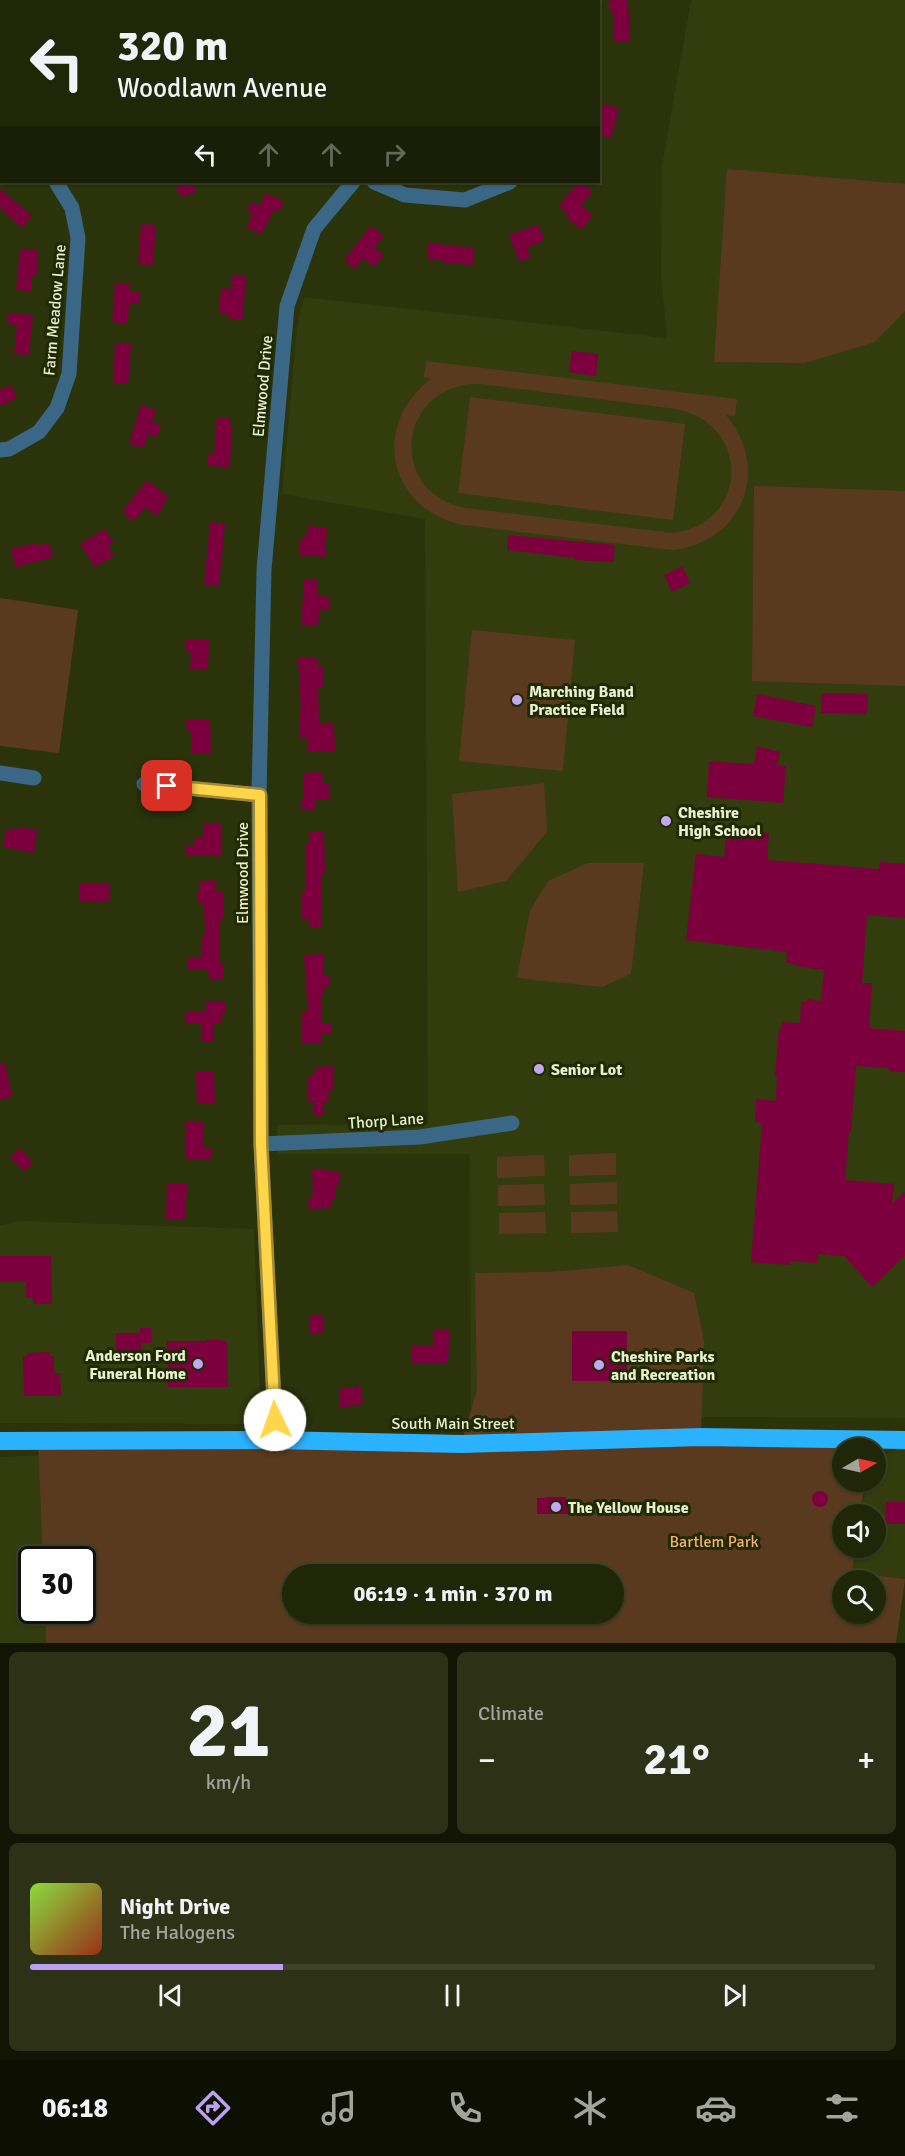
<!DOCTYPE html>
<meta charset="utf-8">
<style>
:root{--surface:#202608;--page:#2d3216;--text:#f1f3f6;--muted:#a2a59c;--line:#3d4329;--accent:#bca0f2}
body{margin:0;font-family:Signika,sans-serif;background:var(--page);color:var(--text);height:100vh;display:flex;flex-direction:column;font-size:22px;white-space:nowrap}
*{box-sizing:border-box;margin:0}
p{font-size:20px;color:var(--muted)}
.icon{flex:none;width:33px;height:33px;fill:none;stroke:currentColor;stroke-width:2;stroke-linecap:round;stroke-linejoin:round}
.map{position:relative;height:1643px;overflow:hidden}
.panel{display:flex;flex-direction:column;gap:9px;padding:9px;background:#121504;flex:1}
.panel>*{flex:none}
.top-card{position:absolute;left:0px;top:0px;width:600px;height:183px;box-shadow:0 2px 4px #0004,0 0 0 2px var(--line);background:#202608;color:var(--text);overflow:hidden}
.needle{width:39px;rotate:81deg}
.controls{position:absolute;left:832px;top:1438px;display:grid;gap:12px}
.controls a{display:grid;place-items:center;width:54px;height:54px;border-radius:50%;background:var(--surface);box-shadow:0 2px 4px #0004,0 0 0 2px var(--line);font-size:30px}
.speed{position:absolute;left:18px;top:1546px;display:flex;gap:12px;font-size:30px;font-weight:700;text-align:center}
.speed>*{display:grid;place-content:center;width:78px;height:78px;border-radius:50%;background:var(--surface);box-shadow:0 2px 4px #0004,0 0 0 2px var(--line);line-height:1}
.speed .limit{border:3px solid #111;border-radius:9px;background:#fff;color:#111}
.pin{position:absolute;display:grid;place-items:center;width:51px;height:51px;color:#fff;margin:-26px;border-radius:12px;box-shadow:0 3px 9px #0006}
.me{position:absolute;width:66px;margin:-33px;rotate:357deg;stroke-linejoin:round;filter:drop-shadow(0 0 4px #0008)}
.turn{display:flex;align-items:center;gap:21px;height:126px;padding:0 18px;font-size:27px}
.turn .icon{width:78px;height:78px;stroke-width:2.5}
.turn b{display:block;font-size:42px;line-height:51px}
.lanes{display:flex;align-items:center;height:57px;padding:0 18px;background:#0003;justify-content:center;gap:30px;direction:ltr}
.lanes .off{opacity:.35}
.big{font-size:45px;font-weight:700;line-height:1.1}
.panel .widget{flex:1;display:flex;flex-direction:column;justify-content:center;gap:9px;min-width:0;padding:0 21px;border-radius:9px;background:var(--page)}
.panel .dial{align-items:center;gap:0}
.dial b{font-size:78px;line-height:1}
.song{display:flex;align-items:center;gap:18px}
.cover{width:72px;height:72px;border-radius:9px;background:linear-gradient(135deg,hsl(90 70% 55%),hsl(10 70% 35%))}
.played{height:6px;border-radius:3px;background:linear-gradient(90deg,var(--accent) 30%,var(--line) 30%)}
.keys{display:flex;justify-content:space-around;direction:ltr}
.heat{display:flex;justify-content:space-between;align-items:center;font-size:33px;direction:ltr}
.panel .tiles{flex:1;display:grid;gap:9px;grid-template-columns:1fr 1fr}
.widget:last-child{grid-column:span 2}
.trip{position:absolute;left:282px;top:1564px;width:342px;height:60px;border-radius:30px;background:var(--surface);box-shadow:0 2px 4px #0004,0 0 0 2px var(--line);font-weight:700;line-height:60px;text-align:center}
.tab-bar{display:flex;height:96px;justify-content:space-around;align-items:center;background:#0d0f03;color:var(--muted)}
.tab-bar .icon{width:42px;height:42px}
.tab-bar .selected{color:var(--accent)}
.tab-bar b{font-size:27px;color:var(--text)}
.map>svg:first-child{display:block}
.built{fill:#323c0c}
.green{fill:#5a3a1f;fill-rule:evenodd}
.building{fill:#7c003e}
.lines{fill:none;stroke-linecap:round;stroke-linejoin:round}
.street{stroke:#3a6786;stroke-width:15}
.highway{stroke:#2bb2ff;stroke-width:18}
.route-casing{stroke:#a68a30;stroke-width:15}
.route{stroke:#ffd54a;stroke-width:10}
.poi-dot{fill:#c2a8f2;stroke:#212901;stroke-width:2}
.labels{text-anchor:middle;stroke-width:6;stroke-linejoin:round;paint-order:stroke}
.street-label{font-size:16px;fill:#e7f0d3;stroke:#212901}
.poi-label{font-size:16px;font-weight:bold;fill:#e7f0d3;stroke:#212901;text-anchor:start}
.park-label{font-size:16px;fill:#f5af74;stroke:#212901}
</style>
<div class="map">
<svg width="905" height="1643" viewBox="0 0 905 1643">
<rect width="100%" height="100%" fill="#2a330a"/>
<!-- built -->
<g class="built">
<path d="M691,0h214v1418l-434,-2 -1,-262h-192l-1,-29 151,-2 -3,-604 -143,-25 15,-167 7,-30 363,41 -6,-63 1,-110z"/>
<path d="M22,1221l232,8 7,195 -261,-1v-198z"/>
<path d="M905,1445v134l-54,-7 4,-24h21v-33h-15l6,-33h9v-23z"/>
<path d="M41,1455l3,105h-12v51h13l1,32h-46v-186z"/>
</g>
<!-- green -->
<g class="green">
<path d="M727,169l178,15v127l-30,31 -70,21 -91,-1z"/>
<path d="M426,361l311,38 -2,17 -9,-1c46,55 16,128 -54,135l-209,-25c-75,-16 -93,-100 -32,-146l-7,-2zM480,384l196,25c76,15 73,115 -4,124l-206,-25c-81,-15 -68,-126 14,-124z"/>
<path d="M470,397l215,27 -12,96 -215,-27z"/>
<path d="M754,486l151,5v195l-153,-5z"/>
<path d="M0,598l78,12 -19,143 -59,-7z"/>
<path d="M472,630l103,10 -12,131 -104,-10z"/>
<path d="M544,783l3,49 -41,49 -48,11 -6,-98z"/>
<path d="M588,863h56l-13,111 -29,13 -85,-9 13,-67 18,-30z"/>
<path d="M616,1153v22l-47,1v-21z"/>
<path d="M544,1155l1,21 -48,2v-21z"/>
<path d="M617,1182v22l-47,1v-21z"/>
<path d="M544,1184l1,21 -47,1v-21z"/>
<path d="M617,1211l1,21 -47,1v-21z"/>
<path d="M545,1212l1,21 -47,1v-21z"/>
<path d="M628,1265l66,28 10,48 -3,96 170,2 -2,10h-26v33h22l-5,33h-17v33h12l-3,24 53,7 -9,64h-850l-1,-32h37v-51h-39l-5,-120 423,4 16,-54 -2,-117 76,-1zM292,1575h322v39h-322zM843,1581h33v33h-33z"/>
</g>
<!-- building -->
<g class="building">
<path d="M609,0h18v11h2l1,30h-17v-30l-4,1z"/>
<path d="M603,104l16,4 -8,30 -13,-4v-12z"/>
<path d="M175,182h18l3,10 -16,5z"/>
<path d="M579,182l12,8v4l-10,11 12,10 -12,15 -15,-13 2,-3 -9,-9z"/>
<path d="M0,189l32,27 -10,12 -22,-20z"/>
<path d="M266,193l18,9 -5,10 -4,-3 -14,25 -15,-7 7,-13 -6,-3 4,-9 8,4z"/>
<path d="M141,224l15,1 -3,40 -15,-1z"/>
<path d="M538,225l7,15 -18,8 4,9 -12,4 -10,-26z"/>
<path d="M371,226l13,10 -10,12 10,7 -10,12 -11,-9 -8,11 -11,-9z"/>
<path d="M428,243l46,5 -1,17 -26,-2h-4l1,-3 -17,-1z"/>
<path d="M20,249l18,1 -1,26 -5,-1 -1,16 -15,-1z"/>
<path d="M232,275l14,1 -3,44 -16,-2v-4l-8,-1 2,-25 10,1z"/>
<path d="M115,283l15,1v8h10l-1,12h-10l-1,20 -16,-2z"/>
<path d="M8,313l25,2 -4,40 -15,-1 3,-29 -10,-1z"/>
<path d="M115,343l16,1 -3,40 -15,-1z"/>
<path d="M572,351l26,3 -2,22 -27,-4z"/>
<path d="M11,385l6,13 -17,8v-16z"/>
<path d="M141,405l15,5 -4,12 9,3 -4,12 -9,-3 -4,14 -15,-4z"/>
<path d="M217,417l13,1v6h2l-2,43 -23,-1 1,-12 6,1z"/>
<path d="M147,480l21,17 -5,6 2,2 -9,11 -10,-9 -13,14 -11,-9z"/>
<path d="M210,522l15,2 -6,62 -15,-2z"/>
<path d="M308,526l19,2 -2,29 -26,-2 1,-16 3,1v-4h4z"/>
<path d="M105,529l8,14 -5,3 6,10 -19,11 -15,-23z"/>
<path d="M508,535l107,10 -2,17 -39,-2 1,-2 -68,-8z"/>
<path d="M36,543l1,3 12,-3 4,14 -37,10 -5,-18z"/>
<path d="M682,566l8,17 -18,9 -8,-17z"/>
<path d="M304,579l14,1 -1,16 13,1 -1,12h-10l-1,17 -17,-1z"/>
<path d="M185,639h24l-1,31 -18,-1 1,-18h-6z"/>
<path d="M317,657v10l6,-1 1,22h-6l1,36h15l1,27h-27v-13h-8v-28h1l-3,-52z"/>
<path d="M822,693l46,1 -1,20 -46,-1z"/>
<path d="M757,694l59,12 -4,21 -59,-11z"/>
<path d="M186,720h24l1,33h-19l-1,-22h-4z"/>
<path d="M757,746l23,6 -3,14h9l-3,37 -76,-6 2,-36 45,3z"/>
<path d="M322,772l1,11h7v17h-14v9l-15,1v-11h3l-1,-26z"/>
<path d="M222,823v32l-37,1v-10l10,-1 -1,-8h10v-13z"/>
<path d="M18,827l19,3 -3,23 -31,-6 3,-18 12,1z"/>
<path d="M727,829l42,4 -2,27 112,9 1,-7 25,2v54l-38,-3 -5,68h10l-3,45 36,3v41l-16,-1v-3l-33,-2 -5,66h-2l-4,48 49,4 -2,19 13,-11v63l-33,32 -28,-31 -26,-2v9l-28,-2v4l-39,-3 11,-139 -7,-1 1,-23 20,2 1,-26h-2l4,-47h2v-6l19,1 1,-21h6v-3l14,2 3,-31 -22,-3 -16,-5 1,-10 -101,-12 10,-86 28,3z"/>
<path d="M309,832h15l1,41h-3l-1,54h-11v-7h-9v-29h5v-47h3z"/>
<path d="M216,880v12h8v28h-5l1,43h3v16l-14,1 -1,-11 -21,1v-13h15l-1,-21h4l-1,-33h-7v-11h3v-11z"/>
<rect x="80" y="884" width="29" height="18"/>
<path d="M324,954v22h6v10l-6,1 1,7h-3v29h9v10h-10v11h-19v-32h6l-4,-57z"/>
<path d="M225,1001v13h-4v10h-8v18h-11v-19l-16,1 -1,-12h20v-10z"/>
<path d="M5,1063l7,34 -12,3v-36z"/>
<path d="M333,1066v24l-5,1 1,11h-5v14h-10v-14h-6v-24h3v-5h4v-6z"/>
<path d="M214,1071l1,32 -18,1 -1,-32z"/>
<path d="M186,1122h18v26h7v12h-25z"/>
<path d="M20,1148l13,15 -9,8 -14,-14z"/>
<path d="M327,1169v3h12v13h-4v14h-4v9l-22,1 -1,-11h5l-1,-28z"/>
<path d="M167,1183h21v10h-2v27h-20z"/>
<path d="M0,1256h51l1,48h-19v-6h-7v-16h-26z"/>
<path d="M322,1314l2,18 -14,2 -1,-18z"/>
<path d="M140,1328h11v15h-10v7h-5v6h-20v-23h24z"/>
<path d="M433,1329h17l-2,34h-36v-18h21z"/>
<rect x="572" y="1331" width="55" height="50"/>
<path d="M206,1339l21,2 1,46h-60l-1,-46h39z"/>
<path d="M50,1352v4h4v17h6l1,23h-37l-1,-39 4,-1v-3z"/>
<path d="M361,1386l2,18 -23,4 -1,-19z"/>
<circle cx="820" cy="1499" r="8"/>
<path d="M546,1497h20v4h9v13h-38v-16h9z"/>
<path d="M886,1502h19v22h-20z"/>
</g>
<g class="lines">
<!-- street -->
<g class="street">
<path d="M570,0l1,2"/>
<path d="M335,2v-2"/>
<path d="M0,147l2,1"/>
<path d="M374,182l31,13 60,5 45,-18"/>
<path d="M0,450l9,-1 30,-17 18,-24 12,-34 9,-136 -6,-30 -16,-26"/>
<path d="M0,773l34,5"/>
<path d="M144,784l115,11"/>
<path d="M261,1144l159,-7 92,-14"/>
<path d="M273,1440l2,-16 -14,-280 -2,-349 5,-225 23,-264 27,-77 39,-47"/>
</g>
<!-- highway -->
<path class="highway" d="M0,1441l273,-1 189,4 239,-7 204,3"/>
</g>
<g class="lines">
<defs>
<path id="route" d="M167,786l93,9 1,349 14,276"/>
</defs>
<!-- route casing -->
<use href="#route" class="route-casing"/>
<!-- route -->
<use href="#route" class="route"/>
</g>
<!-- markers -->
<g class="poi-dot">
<circle cx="517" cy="700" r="6"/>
<circle cx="666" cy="821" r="6"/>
<circle cx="539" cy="1069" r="6"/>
<circle cx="198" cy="1364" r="6"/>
<circle cx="599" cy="1365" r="6"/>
<circle cx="556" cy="1507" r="6"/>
</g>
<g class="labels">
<!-- street labels -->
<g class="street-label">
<text transform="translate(54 310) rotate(-85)" y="6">Farm Meadow Lane</text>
<text transform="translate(262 386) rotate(-85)" y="6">Elmwood Drive</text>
<text transform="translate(242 873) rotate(-90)" y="6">Elmwood Drive</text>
<text transform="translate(386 1120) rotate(-4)" y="6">Thorp Lane</text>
<text x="453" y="1429">South Main Street</text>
</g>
<!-- poi labels -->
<g class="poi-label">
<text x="529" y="697">Marching Band<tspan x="529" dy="18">Practice Field</tspan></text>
<text x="678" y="818">Cheshire<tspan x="678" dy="18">High School</tspan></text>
<text x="551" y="1075">Senior Lot</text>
<text x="186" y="1361" text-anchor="end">Anderson Ford<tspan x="186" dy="18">Funeral Home</tspan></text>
<text x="611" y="1362">Cheshire Parks<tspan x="611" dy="18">and Recreation</tspan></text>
<text x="568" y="1513">The Yellow House</text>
</g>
<!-- park labels -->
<g class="park-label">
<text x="714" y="1547">Bartlem Park</text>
</g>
</g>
</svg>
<div class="controls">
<a><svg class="needle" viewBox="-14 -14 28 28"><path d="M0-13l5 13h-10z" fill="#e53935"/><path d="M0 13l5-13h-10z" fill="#a2a59c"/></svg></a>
<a><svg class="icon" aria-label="sound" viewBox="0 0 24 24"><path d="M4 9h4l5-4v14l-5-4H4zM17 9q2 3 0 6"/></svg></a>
<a><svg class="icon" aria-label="search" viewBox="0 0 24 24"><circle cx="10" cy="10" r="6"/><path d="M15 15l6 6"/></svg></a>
</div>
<div class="speed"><div class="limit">30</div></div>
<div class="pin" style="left:167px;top:786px;background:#d93025"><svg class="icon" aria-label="arrive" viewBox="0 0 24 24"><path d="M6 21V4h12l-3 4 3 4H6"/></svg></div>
<svg class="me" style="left:275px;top:1420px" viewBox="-20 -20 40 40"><circle r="19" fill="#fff"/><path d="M0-13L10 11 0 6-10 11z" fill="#ffd54a"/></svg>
<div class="trip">06:19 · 1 min · 370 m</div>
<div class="top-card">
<div class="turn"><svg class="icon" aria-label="left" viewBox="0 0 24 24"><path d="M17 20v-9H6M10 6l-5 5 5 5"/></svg><div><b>320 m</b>Woodlawn Avenue</div></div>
<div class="lanes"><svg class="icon" aria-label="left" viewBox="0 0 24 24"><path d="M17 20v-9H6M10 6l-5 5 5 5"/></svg><svg class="icon off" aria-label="ahead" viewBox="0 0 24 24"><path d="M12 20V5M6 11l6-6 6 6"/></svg><svg class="icon off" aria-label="ahead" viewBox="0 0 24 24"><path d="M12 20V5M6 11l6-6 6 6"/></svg><svg class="icon off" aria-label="right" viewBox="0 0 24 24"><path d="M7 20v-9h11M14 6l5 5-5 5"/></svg></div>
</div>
</div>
<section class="panel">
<div class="tiles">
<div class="widget dial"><b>21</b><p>km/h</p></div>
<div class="widget"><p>Climate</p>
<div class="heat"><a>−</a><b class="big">21°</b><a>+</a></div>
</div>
<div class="widget">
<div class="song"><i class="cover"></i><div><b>Night Drive</b><p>The Halogens</p></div></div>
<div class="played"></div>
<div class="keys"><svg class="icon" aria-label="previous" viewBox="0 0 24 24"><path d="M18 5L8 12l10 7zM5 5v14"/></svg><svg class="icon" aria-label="pause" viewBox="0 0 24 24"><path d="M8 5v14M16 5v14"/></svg><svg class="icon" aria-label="next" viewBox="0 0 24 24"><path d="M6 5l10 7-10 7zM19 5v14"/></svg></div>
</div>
</div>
</section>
<nav class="tab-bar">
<b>06:18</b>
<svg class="icon selected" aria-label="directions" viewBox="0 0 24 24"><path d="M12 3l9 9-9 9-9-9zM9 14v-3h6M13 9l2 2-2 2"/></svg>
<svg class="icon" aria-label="music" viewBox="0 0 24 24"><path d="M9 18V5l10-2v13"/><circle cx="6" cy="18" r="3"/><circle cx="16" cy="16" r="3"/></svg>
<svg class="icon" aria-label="phone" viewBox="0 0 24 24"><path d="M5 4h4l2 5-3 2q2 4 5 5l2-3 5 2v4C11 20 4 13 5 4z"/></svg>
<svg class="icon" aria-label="climate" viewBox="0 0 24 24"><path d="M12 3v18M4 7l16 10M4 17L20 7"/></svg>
<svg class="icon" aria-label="car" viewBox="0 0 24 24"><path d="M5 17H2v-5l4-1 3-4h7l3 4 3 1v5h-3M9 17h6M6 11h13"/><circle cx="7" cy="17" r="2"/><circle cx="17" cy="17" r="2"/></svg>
<svg class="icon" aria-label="filters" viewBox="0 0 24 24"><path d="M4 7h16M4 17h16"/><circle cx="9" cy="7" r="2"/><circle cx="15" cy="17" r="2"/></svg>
</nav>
